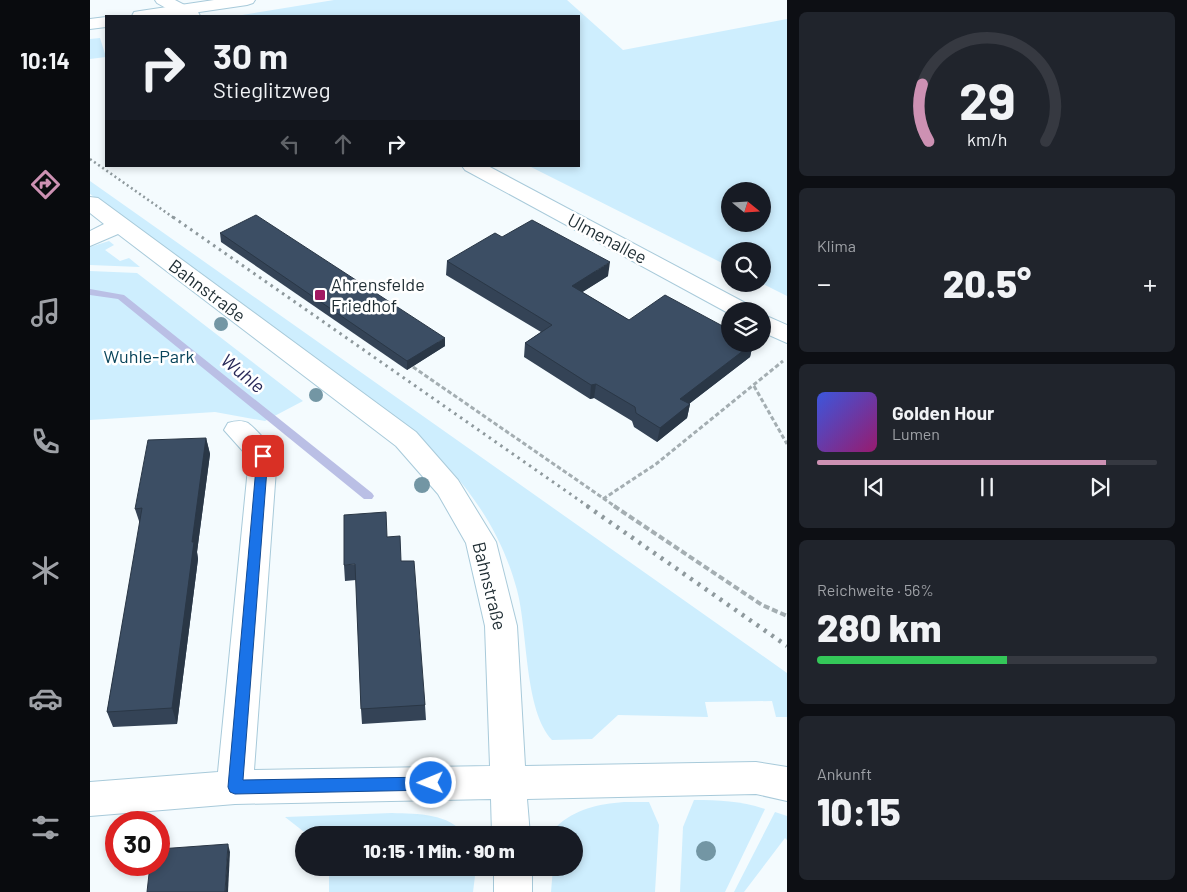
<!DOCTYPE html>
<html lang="de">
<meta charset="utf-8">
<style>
:root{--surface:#171b24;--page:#20242c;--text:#f1f3f6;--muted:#9ea1a6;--line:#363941;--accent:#cd91b3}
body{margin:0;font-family:Barlow,sans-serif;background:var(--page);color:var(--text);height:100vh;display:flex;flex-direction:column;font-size:19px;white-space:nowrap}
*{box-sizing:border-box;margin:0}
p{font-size:16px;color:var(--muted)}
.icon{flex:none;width:28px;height:28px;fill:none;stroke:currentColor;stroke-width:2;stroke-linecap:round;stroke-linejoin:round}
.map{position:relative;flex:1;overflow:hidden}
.details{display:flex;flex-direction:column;gap:12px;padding:12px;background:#0d0f14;width:400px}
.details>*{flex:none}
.guide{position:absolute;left:15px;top:15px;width:475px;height:152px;border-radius:0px;box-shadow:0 2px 8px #0003;background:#171b24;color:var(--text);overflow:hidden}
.needle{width:32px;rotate:108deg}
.controls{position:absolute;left:631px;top:182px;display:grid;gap:10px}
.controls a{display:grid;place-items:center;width:50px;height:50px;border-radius:50%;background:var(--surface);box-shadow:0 2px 8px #0003;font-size:25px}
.speed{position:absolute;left:15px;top:811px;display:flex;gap:10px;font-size:25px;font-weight:700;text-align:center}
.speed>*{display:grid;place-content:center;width:65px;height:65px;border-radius:50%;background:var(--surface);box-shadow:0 2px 8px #0003;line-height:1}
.speed .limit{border:8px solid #d22;background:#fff;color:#111}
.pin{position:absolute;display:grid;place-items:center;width:42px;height:42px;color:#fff;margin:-21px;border-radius:10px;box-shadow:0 2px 8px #0006}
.me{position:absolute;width:55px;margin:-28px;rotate:269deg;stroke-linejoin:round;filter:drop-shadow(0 0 4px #0008)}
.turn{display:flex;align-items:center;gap:18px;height:105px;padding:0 25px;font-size:22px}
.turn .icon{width:65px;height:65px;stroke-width:2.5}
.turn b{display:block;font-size:35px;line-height:42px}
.lanes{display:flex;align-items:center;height:48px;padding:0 25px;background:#0003;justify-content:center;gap:25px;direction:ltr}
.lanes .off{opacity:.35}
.big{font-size:38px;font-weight:800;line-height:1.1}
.details .widget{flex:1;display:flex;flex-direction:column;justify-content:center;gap:8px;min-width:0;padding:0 18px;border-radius:8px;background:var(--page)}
.details .dial{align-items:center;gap:0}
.dial svg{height:130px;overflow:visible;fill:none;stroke:var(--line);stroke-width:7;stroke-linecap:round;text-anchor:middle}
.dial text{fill:var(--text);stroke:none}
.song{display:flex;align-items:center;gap:15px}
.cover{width:60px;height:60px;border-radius:8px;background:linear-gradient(135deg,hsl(230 70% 55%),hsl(320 70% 35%))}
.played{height:5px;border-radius:2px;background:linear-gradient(90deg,var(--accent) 85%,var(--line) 85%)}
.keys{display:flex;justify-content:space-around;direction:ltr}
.heat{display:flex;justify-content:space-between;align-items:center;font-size:28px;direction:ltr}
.charge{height:8px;border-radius:4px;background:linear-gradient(90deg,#34c759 56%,var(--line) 0)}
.trip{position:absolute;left:205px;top:826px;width:288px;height:50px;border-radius:25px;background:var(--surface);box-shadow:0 2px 8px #0003;font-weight:800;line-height:50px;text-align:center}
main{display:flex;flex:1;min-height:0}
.tabs{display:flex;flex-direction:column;width:90px;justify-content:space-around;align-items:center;background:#090b0e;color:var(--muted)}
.tabs .icon{width:35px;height:35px}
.tabs .selected{color:var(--accent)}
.tabs b{font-size:22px;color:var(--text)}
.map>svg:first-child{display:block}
.green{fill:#ceeefe;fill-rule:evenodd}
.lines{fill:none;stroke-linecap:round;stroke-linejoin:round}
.stream{fill:#babfe5;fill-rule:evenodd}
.minor-casing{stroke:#a8cada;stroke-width:2}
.tertiary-casing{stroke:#a8cada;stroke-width:2}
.path-far1{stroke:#a4aeb2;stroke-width:3;stroke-dasharray:4.5 2.5;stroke-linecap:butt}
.path{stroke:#a4aeb2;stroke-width:4;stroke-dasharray:6 3;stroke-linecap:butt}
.minor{fill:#fff;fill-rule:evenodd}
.tertiary{fill:#fff;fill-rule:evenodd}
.rail-far2{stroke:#8e999d;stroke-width:2.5;stroke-dasharray:2 3;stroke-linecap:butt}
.rail-far1{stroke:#8e999d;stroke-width:3;stroke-dasharray:2.5 4.5;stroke-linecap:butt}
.rail{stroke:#8e999d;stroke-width:4.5;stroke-dasharray:3 6;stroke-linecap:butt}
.tree{fill:#7396a4}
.wall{fill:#344356}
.shaded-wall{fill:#2a3746}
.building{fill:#3c4e64;stroke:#2a3746}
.route{fill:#1a73e8;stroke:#114b97}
.poi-dot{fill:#a21962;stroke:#fff;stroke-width:2}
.labels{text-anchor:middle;stroke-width:5;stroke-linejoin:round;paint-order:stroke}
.street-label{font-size:18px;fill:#1f2d33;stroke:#fff}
.poi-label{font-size:18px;fill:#1f2d33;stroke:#fff;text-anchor:start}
.park-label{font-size:18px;fill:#09445a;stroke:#fff}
.water-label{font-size:19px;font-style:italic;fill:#282958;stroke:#fff}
</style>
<main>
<nav class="tabs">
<b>10:14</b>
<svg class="icon selected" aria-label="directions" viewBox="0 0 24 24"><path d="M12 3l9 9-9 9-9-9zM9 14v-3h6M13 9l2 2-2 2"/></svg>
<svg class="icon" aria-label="music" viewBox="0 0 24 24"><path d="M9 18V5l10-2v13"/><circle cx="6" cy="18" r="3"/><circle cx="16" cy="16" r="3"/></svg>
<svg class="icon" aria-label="phone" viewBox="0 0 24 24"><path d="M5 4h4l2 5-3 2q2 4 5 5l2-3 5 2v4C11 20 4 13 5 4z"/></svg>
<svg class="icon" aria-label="climate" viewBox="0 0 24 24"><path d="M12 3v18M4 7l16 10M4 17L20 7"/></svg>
<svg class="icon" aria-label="car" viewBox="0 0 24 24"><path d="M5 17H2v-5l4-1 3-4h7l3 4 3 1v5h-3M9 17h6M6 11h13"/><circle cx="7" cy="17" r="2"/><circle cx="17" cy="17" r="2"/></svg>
<svg class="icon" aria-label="filters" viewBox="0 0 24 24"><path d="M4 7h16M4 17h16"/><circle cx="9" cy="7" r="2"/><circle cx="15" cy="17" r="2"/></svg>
</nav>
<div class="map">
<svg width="697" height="892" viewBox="0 0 697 892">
<rect width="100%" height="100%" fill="#f4fbfe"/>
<!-- green -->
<g class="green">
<path d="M244,0h233l56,50 164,-31v277l-24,-12 -1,-33h-32v16l-201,-101h50v-150h-343zM640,191h32v33h-32z"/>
<path d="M10,38l6,19 -16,2v-20z"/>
<path d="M0,181l697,492v44h-11l-4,-16 -67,1 3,15 -90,-2 -26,24 -40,1c-28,-30 -24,-109 -35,-150 -17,-64 -55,-114 -105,-158l-322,-238z"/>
<path d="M19,241l5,4 -9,5 15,11 9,-3 11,9 -50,-2v-18z"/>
<path d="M0,271l47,2 166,128 -38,20 -50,-9 -125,8z"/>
<path d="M604,800c25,0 47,1 71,9l-40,83h-45l3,-65z"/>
<path d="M534,802h25l10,23 -4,67h-104l2,-24h21v-33h-19l1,-8c19,-18 42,-23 68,-25z"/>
<path d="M685,812l12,4v24l-2,-2 -41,54h-10z"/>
<path d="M302,813c26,1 57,0 73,22h-157l-23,-18z"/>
<path d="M239,868h147l-3,24h-144z"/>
</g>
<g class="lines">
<!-- stream -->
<path class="stream" d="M0,289l34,6 248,198 2,3 -2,3h-8l-246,-200 -28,-4z"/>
<defs>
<g id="minor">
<path d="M65,0h20l23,12 2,4h-20l-23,-13z"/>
<path d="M372,166h26l263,140 3,5h-24v3l-265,-144z"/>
<path d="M0,197l8,1 318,234 42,48 38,62 21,84 8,140 231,-4 31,5v34l-31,-7 -229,5 3,36h-38l-1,-36 -256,5 -145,12v-34l128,-10 31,-314 -25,-28 4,-7c7,-2 13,-3 20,0 8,6 24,24 29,33l-23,314 236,-4 -5,-140 -19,-83 -28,-49 -42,-48 -278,-212 -28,12v-15l14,-7 -14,-11z"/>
<path d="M672,314l25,11v18l-25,-11z"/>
<rect x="404" y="868" width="38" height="24"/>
</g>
<g id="tertiary">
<path d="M124,0h41l-2,3 -6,2 -75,11h-40l2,-4 6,-1z"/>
<path d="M16,17v10l-16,2v-10z"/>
</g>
</defs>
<!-- minor casing -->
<use href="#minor" class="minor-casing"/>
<!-- tertiary casing -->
<use href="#tertiary" class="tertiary-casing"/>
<!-- path-far1 -->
<g class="path-far1">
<path d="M323,367l203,140"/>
<path d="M664,386l33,58"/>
<path d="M513,499l53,-35 127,-103"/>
</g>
<!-- path -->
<path class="path" d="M524,506l148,99 25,11"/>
<!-- minor -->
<use href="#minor" class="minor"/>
<!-- tertiary -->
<use href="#tertiary" class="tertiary"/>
<!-- rail-far2 -->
<path class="rail-far2" d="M0,159l84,59"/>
<!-- rail-far1 -->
<path class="rail-far1" d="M83,217l416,290"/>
<!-- rail -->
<path class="rail" d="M497,506l200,140"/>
</g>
<!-- trees -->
<g class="tree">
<circle cx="131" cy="324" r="7"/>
<circle cx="226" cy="395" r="7"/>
<circle cx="332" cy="485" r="8"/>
<circle cx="616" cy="851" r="10"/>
</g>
<!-- wall -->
<g class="wall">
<path d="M130,233l225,113 -38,24 -186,-128z"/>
<path d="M412,237l106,39 -26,16 47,28 101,24h23l-3,13 -61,47h1l-3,14 -30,24 -23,-15 -2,-6 -38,-23 -4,1 -66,-42 1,-14 16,-11 -95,-57 1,-14z"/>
<path d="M116,438l4,16 -13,98 1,7 -21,165 -64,3 -6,-15 33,-188 -5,-15z"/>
<path d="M311,561l24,144 1,15 -64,4 -1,-15 -5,-129 -11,1 -1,-16z"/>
</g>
<!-- shaded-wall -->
<g class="shaded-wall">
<path d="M520,262l-2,14 -38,24 2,-14z"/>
<path d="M355,338v8l-38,24v-9z"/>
<path d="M662,344h1l-3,13 -73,56 3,-14z"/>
<path d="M506,384l-2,14 -4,1 1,-14z"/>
<path d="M600,404l-3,14 -30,24 3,-14z"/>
<path d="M116,438l4,16 -13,98 1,7 -21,165 -5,-16 20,-166z"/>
<path d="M138,844l2,8 -2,40h-3z"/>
</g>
<!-- building -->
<g class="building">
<path d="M166,215l189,123 -38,23 -187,-128z"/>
<path d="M442,220l78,42 -38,24 57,34 36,-25 65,35v14h22l-72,55 10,5 -30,24 -24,-15 -1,-6 -39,-23 -5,1 -66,-42 27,-18 -105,-64 48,-28 7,4z"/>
<path d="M116,438l-14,104h2l-22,166 -65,4 35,-204 -7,1 13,-69z"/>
<path d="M296,512l1,25 13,-1 1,25h13l11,144 -64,4 -6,-145 -11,1v-50z"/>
<path d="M138,844l-3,48h-78l3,-27h9v-16z"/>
</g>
<!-- route -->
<path class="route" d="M173,452l5,4 -25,324 188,-3 5,2 3,4 -3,5 -5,2 -196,4 -5,-2 -2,-5 29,-331z"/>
<!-- markers -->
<rect class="poi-dot" x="224" y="289" width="12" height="12" rx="2.5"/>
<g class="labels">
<!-- street labels -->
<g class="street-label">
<text transform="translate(517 239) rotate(28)" y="6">Ulmenallee</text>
<text transform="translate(117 291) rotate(37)" y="6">Bahnstraße</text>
<text transform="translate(399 586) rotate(76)" y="6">Bahnstraße</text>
</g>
<!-- poi labels -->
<g class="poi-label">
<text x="241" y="291">Ahrensfelde<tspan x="241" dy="21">Friedhof</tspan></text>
</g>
<!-- park labels -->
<g class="park-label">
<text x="59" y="363">Wuhle-Park</text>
</g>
<!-- water labels -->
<g class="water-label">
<text transform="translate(153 373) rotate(39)" y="7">Wuhle</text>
</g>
</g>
</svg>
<div class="controls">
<a><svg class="needle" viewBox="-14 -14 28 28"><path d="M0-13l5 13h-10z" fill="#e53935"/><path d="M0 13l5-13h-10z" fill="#9ea1a6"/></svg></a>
<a><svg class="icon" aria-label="search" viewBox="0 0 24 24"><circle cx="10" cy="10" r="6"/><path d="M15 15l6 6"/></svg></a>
<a><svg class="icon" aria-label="layers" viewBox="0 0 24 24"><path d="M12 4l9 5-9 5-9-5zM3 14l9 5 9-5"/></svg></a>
</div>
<div class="speed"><div class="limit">30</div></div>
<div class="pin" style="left:173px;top:456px;background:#d93025"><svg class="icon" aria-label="arrive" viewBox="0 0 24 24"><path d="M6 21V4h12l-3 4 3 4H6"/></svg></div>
<svg class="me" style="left:341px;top:783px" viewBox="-20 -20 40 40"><circle r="17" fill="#1a73e8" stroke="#fff" stroke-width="3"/><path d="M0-11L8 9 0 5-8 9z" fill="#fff"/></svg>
<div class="trip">10:15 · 1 Min. · 90 m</div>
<div class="guide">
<div class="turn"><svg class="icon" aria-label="right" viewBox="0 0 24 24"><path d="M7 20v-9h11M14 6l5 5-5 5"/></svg><div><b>30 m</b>Stieglitzweg</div></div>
<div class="lanes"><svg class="icon off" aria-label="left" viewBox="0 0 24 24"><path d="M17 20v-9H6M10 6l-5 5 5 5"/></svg><svg class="icon off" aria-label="ahead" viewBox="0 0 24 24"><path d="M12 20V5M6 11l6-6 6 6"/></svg><svg class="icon" aria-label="right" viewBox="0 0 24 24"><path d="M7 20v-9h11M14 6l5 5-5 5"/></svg></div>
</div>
</div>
<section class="details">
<div class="widget dial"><svg viewBox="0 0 100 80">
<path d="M14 69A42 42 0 1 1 86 69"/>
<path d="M14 69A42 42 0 0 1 10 34" stroke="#cd91b3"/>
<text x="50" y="56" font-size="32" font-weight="700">29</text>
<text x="50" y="72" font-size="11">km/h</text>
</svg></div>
<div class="widget"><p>Klima</p>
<div class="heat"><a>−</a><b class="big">20.5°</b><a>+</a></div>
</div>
<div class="widget">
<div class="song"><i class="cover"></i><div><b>Golden Hour</b><p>Lumen</p></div></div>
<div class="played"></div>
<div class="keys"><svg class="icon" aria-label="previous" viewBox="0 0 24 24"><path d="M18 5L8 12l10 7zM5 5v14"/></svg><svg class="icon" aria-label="pause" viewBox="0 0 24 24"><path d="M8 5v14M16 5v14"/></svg><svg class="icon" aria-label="next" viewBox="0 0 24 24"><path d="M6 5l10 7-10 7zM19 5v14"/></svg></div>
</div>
<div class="widget"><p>Reichweite · 56%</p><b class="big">280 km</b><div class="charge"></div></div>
<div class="widget"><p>Ankunft</p><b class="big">10:15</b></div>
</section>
</main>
